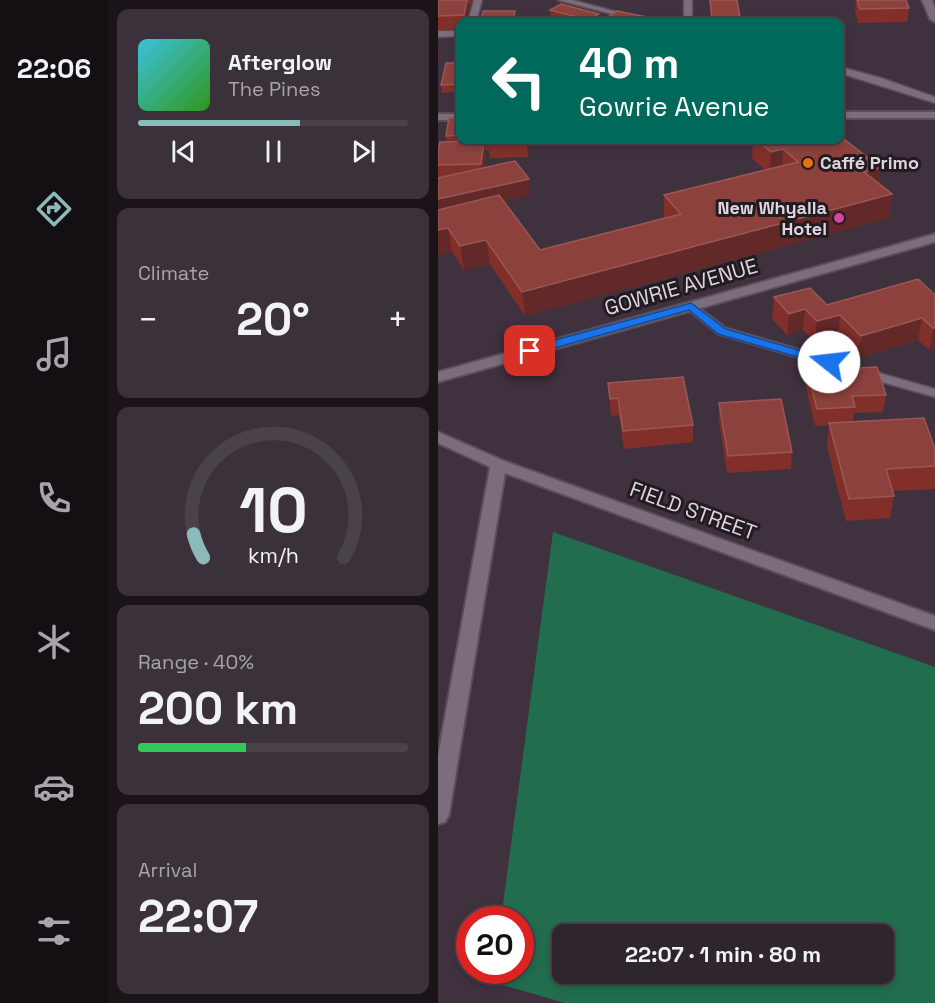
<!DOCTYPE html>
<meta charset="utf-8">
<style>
:root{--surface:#2f252e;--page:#3b313a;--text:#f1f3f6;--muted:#a7a5aa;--line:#4a424a;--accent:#8bbbb9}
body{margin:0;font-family:"Space Grotesk",sans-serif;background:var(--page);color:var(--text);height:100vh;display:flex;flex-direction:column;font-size:22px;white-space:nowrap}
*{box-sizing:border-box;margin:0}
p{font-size:20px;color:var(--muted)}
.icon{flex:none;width:33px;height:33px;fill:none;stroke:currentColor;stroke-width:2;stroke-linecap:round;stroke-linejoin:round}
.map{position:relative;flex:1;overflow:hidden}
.panel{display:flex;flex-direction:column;gap:9px;padding:9px;background:#1a1419;width:330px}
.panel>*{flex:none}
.top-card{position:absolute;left:18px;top:18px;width:388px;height:126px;border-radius:12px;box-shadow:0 3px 9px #0003,0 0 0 2px var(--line);background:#00695c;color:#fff;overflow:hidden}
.speed{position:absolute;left:18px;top:906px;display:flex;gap:12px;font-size:30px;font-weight:700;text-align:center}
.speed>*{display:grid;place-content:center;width:78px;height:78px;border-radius:50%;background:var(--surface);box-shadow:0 3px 9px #0003,0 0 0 2px var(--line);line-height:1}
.speed .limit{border:9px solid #d22;background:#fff;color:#111}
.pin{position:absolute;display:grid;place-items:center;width:51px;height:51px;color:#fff;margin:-26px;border-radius:12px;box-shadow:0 3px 9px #0006}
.me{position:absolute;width:66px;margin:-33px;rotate:286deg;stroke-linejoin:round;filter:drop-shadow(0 0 4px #0008)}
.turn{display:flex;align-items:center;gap:21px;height:126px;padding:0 24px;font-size:27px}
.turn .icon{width:78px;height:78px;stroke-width:2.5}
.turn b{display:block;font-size:42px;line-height:51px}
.big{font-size:45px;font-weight:700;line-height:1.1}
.panel .card{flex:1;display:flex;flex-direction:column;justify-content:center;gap:9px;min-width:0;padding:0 21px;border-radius:12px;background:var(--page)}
.panel .dial{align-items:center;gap:0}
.dial svg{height:156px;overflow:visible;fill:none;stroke:var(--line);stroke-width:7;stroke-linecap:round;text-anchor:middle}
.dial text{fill:var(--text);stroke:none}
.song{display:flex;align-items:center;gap:18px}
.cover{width:72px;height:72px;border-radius:9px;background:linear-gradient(135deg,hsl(190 70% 55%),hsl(110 70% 35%))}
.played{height:6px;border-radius:3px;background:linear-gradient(90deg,var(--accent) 60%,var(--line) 60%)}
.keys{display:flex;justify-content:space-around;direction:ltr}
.heat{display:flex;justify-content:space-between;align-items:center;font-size:33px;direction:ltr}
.charge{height:9px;border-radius:4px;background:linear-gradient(90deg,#34c759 40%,var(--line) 0)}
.trip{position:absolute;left:114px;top:924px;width:342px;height:60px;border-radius:12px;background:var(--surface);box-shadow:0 3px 9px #0003,0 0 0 2px var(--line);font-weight:700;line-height:60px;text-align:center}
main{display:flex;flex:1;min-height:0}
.dock{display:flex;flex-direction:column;width:108px;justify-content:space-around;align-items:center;background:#130f12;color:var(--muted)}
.dock .icon{width:42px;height:42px}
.dock .current{color:var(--accent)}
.dock b{font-size:27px;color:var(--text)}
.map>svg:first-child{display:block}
.green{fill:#216d4d;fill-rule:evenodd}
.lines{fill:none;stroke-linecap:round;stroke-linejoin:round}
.service-casing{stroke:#5a4e59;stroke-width:3}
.minor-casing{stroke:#5a4e59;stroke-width:4}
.service{fill:#7d6d7c;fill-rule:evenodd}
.minor{fill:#7d6d7c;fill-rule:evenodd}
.wall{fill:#822f29}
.shaded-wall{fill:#632929}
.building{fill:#8c413c;stroke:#995856;stroke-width:1.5}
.route{fill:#1a73e8;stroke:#114b97;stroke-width:1.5}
.food-dot{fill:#e8710a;stroke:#221b21;stroke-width:2}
.hotel-dot{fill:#d1479c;stroke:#221b21;stroke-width:2}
.labels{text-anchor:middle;stroke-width:6;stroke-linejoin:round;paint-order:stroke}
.far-poi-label{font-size:18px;font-weight:bold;fill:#ded5de;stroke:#221b21;text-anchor:start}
.street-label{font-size:21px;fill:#ded5de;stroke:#221b21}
</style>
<main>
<nav class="dock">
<b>22:06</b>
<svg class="icon current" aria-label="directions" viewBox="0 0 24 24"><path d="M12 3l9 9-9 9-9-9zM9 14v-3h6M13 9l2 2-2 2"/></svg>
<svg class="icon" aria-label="music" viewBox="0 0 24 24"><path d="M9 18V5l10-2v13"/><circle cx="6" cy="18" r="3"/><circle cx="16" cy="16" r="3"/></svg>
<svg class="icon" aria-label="phone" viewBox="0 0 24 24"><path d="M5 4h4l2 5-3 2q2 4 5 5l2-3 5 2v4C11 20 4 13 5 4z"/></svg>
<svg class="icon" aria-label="climate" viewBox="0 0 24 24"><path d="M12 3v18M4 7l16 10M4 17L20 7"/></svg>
<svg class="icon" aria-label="car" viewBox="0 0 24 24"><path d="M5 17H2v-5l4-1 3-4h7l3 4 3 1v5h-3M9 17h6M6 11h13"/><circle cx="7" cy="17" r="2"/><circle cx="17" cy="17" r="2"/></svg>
<svg class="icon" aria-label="filters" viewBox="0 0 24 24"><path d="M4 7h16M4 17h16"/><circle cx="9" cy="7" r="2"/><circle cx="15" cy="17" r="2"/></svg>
</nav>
<section class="panel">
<div class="card">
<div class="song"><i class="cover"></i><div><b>Afterglow</b><p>The Pines</p></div></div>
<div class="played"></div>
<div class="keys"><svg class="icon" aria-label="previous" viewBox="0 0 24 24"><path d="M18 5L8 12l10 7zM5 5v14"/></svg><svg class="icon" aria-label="pause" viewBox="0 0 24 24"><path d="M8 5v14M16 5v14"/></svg><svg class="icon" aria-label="next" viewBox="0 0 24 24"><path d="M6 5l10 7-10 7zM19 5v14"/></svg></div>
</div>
<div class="card"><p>Climate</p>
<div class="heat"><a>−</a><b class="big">20°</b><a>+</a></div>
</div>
<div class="card dial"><svg viewBox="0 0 100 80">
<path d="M14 69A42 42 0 1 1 86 69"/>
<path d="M14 69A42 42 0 0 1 9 57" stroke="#8bbbb9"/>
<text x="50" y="56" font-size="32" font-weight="700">10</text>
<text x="50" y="72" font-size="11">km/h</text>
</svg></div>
<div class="card"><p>Range · 40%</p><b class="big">200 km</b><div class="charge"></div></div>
<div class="card"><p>Arrival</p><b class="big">22:07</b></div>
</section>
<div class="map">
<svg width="497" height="1003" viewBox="0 0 497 1003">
<rect width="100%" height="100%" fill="#3f313e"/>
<!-- green -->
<path class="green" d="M115,532l382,135v336h-370l-73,-21 2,-11 26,-1v-50l-19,-1zM124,934h322v40h-322z"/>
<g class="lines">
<defs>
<g id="service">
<path d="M36,0h8l-6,22h-8z"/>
<path d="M120,0h14l83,22h-12z"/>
<rect x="246" y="0" width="8" height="22"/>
<path d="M0,31h22v5l-22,1z"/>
<path d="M402,67l41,11 54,19v6l-95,-30z"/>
<path d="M253,302l35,26 110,32 2,3 -7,4 -113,-33 -31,-25 -2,-3z"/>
<path d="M424,368l73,21v8l-78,-22 -2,-3 2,-3z"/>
</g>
<g id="minor">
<path d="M484,0h10l3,8v14l-5,-3z"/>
<rect x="402" y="112" width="95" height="6"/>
<rect x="0" y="114" width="22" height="6"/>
<path d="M497,234v8l-497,140v-10z"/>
<path d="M0,432l66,29 431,155v14l-430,-157 -56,342 -4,7 -7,2v-68l52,-289 -52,-24z"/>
</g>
</defs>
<!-- service casing -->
<use href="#service" class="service-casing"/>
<!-- minor casing -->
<use href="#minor" class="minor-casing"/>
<!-- service -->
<use href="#service" class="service"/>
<!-- minor -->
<use href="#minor" class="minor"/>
</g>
<!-- wall -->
<g class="wall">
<path d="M0,0h33v4h-3l1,8 -2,10h-7v7l-22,1z"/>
<path d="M271,0h28l2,22h-28z"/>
<path d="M418,0h50l3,8 -2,14 -49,1 -3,-12z"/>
<path d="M112,10l49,12h-30l-18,-5z"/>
<path d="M22,63v29l-18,1 -1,-8z"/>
<path d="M22,118v22h69l-1,17 -38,1 -1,-8h-4l1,7 -1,11 45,27 -27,6 37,49 124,-32v-23l101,-25 -13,-12 1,-18h87l41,28 -2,15 13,11 -3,24 -364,98 -35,-52 -26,6 -12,-18 -14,3v-105l9,-8 -1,-6z"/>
<path d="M497,295v53l-6,2 -11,-10 -60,18 -20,-21 -23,6 -12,-13 -16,5 -15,-16 2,-22 53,8z"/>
<path d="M366,358l52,10 30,27 -3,17 -29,1 -1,9 82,27v40l-42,2 1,5 -4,22 -44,3 -19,-75 2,-21 -14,1 -12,-51z"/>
<path d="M170,383l85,42v17l-69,7 -5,-34 -8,1z"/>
<path d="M281,403l73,49 -1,17 -64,4 -8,-53z"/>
</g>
<!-- shaded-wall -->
<g class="shaded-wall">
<path d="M29,0l2,12 -2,10h-2l-1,-7z"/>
<path d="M77,11l1,11h-3z"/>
<path d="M161,14v8h-11v-2z"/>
<path d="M0,48l2,11 -2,4z"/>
<path d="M88,140h3l-1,17 -2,-16z"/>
<path d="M46,141l2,16 -3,23 -2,-16z"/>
<path d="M345,149l-1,23 -12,2 1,-22z"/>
<path d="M443,168l-3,23 -14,-19z"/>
<path d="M91,179l1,16 -92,21v-17z"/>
<path d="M454,194l-3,24 -364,98 -3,-24z"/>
<path d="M10,228l4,24 -14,3v-25z"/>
<path d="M48,240l4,24 -26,6 -4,-24z"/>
<path d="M367,309l-2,21 -16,5 2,-21z"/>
<path d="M402,315l-2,22 -23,6 2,-22z"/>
<path d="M484,318l-4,22 -60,18 3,-22z"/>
<path d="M495,328h2v20l-6,2z"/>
</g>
<!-- building -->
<g class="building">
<path d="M0,0h29l-3,15 -26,1z"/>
<path d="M272,0h27l3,17h-28z"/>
<path d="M419,0h49l3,8 -49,1z"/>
<path d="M123,4l38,10 -11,6 -38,-10z"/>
<path d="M45,11h32l-2,11h-33z"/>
<path d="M179,11l55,11h-57l-12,-2z"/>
<path d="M8,63h14v21l-19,1z"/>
<path d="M11,118h11v17l-14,1z"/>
<path d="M402,136l41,32 -17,4 28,22 -370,98 -36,-52 -26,6 -12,-18 -10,2v-20l61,-15 41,55 141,-36 -17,-19 134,-33 -15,-13 -12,3 -14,-12h83z"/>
<path d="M50,140h38v1l-38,1z"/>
<path d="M46,141l-3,23 -43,1v-15l2,-8z"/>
<path d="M77,161l14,18 -91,20v-21z"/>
<path d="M480,279l17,16v33h-2l-11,-10 -61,18 -21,-21 -23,6 -12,-12 -16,5 -15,-17 36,-9 17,17z"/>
<path d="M414,355l4,13 21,-1 9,28 -34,1 3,11 -38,2 -13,-51z"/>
<path d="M245,377l10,48 -70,6 -5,-33 -8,1 -2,-16z"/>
<path d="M343,399l11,53 -64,4 -9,-53z"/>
<path d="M486,418l11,31v17l-49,3 8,27 -45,3 -20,-76z"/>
</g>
<!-- route -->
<path class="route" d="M253,303l35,26 107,31 2,2 -6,4 -111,-32 -29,-24 -159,45 -6,-4 2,-3z"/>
<!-- markers -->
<circle class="food-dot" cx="370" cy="163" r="6"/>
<circle class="hotel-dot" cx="401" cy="218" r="6"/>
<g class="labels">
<!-- far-poi labels -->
<g class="far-poi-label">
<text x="382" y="169">Caffé Primo</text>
<text x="389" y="214" text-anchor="end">New Whyalla<tspan x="389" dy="21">Hotel</tspan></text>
</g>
<!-- street labels -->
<g class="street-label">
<text transform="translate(243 287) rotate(-16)" y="7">GOWRIE AVENUE</text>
<text transform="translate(255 511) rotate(20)" y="7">FIELD STREET</text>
</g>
</g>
</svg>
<div class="speed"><div class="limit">20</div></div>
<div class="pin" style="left:92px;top:351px;background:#d93025"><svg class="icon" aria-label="arrive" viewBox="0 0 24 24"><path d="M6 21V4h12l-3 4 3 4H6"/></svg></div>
<svg class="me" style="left:391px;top:362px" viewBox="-20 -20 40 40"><circle r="19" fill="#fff"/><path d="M0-13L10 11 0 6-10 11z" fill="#1a73e8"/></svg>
<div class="trip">22:07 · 1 min · 80 m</div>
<div class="top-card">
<div class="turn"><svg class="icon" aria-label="left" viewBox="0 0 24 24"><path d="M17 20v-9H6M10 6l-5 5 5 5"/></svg><div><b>40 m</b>Gowrie Avenue</div></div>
</div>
</div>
</main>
